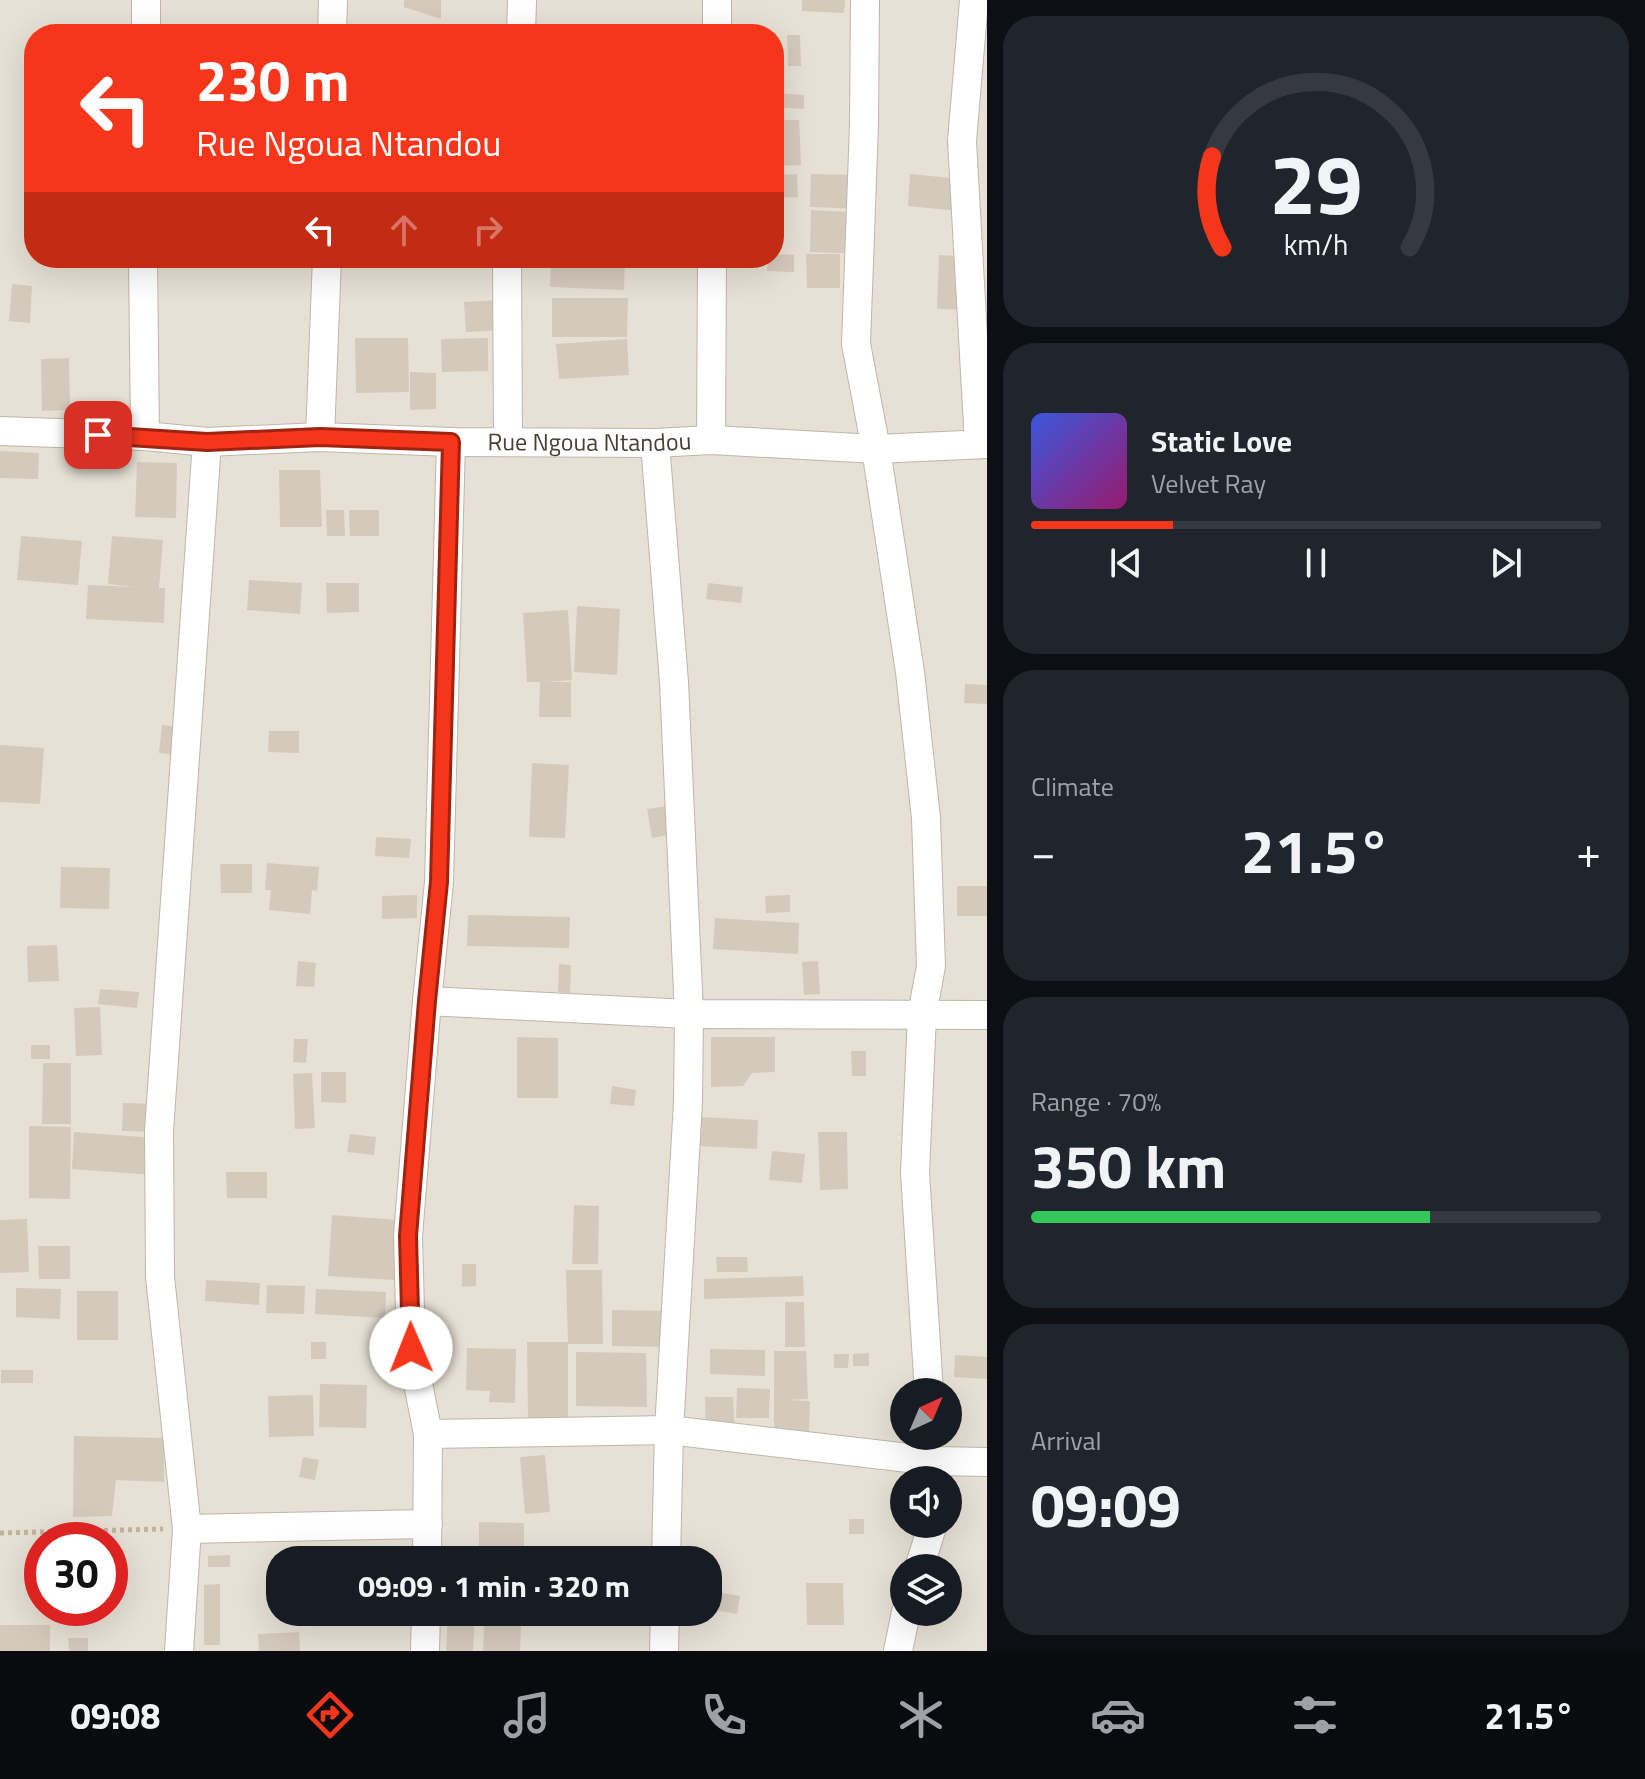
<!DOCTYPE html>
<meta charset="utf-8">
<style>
:root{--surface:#171b24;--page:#20242c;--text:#f1f3f6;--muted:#9ea1a6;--line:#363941;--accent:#f6361a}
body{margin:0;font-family:"Titillium Web",sans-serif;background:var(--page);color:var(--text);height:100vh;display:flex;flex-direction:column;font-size:30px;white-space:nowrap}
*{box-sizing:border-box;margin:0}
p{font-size:26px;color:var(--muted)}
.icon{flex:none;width:44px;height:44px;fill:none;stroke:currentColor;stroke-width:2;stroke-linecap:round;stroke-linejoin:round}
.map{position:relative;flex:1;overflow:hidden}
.sheet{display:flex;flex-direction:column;gap:16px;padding:16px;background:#0d0f14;width:658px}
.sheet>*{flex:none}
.guide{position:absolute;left:24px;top:24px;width:760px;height:244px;border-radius:32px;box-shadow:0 8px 32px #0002;background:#f6361a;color:#fff;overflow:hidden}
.needle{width:52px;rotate:44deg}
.fabs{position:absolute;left:890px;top:1378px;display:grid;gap:16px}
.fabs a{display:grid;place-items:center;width:72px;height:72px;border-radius:50%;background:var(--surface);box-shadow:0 8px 32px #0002;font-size:40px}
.speed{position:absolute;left:24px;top:1522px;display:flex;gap:16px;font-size:40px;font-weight:700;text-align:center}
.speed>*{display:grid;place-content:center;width:104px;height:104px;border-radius:50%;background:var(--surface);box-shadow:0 8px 32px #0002;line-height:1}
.speed .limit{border:12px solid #d22;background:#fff;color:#111}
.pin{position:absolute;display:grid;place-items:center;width:68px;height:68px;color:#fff;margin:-34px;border-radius:16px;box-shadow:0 4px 12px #0006}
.me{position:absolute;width:88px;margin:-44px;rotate:359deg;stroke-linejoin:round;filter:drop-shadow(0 0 6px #0008)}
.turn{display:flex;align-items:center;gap:28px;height:168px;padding:0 40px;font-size:36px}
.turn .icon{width:104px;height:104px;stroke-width:2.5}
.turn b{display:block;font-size:56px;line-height:68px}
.lanes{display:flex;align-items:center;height:76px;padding:0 40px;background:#0003;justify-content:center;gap:40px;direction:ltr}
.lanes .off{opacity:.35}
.big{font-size:60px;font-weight:700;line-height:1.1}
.sheet .tile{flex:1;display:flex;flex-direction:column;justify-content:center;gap:12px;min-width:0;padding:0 28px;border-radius:32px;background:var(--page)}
.sheet .dial{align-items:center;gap:0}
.dial svg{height:208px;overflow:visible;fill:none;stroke:var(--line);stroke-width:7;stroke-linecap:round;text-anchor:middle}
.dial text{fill:var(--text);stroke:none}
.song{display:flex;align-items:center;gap:24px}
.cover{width:96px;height:96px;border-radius:12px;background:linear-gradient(135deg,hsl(230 70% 55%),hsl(320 70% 35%))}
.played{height:8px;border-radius:4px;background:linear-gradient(90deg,var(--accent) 25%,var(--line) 25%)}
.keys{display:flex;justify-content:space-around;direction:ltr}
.heat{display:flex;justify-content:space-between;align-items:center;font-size:44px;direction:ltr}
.charge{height:12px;border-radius:6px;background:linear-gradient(90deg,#34c759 70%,var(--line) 0)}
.trip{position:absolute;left:266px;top:1546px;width:456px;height:80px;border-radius:32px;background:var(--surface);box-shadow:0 8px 32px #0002;font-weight:700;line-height:80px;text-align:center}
.dock{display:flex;height:128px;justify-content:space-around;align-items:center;background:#090b0e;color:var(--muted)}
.dock .icon{width:56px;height:56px}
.dock .on{color:var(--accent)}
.dock b{font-size:36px;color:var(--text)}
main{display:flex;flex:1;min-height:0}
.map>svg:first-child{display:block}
.residential{fill:#e7e0d4;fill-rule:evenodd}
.building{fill:#d4cabc}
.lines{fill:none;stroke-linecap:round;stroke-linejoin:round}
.minor-casing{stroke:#beb6a9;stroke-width:30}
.path{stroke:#c0b29b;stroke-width:5;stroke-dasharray:4 4;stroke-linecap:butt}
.minor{stroke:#fff;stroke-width:28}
.route-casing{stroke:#a02311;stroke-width:20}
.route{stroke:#f6361a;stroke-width:14}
.labels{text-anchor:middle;stroke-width:6;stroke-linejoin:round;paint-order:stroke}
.street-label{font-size:24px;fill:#453f36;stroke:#fff}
</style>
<main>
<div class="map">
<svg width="987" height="1651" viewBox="0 0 987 1651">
<rect width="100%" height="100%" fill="#f3efe6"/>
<!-- residential -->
<path class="residential" d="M0,0h987v1651h-987zM34,34h740v224h-740zM904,1392h44v44h-44zM904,1480h44v44h-44zM42,1540h68v68h-68zM280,1560h428v52h-428zM904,1568h44v44h-44z"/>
<!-- building -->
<g class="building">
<path d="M404,0h37v19l-37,-12z"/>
<path d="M802,0h43l-1,13 -42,-2z"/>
<path d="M787,35h13l1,31h-13z"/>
<path d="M774,93l30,2v14l-30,-2z"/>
<path d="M774,120h25l2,45 -27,1z"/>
<path d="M797,174l1,23 -24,1v-23z"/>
<path d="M811,174l53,1 -1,34 -53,-2z"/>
<path d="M910,174l61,6 -2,32 -61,-6z"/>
<path d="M811,210l56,3 -1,41 -56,-2z"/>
<path d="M774,254l20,1v17l-27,-1 1,-13h6z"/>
<path d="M806,254h34v34h-33z"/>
<path d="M939,255l42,2 -1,53 -43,-1z"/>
<path d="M551,258h74l-1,32 -74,-3z"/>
<path d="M12,284l20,2 -2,37 -21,-2z"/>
<path d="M552,298h76l-1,39h-75z"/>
<path d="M502,300l2,30 -38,2 -2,-30z"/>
<path d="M355,338h53l1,54 -53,1z"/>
<path d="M488,338v33l-46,1 -1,-33z"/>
<path d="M627,339l2,36 -70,4 -3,-35z"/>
<path d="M69,358l1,52 -28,1 -1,-52z"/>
<path d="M410,372l26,1v36l-26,1z"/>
<path d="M0,451l39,2 -1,26 -38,-1z"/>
<path d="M137,462l40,1 -1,55 -41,-1z"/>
<path d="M279,470h41l2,57h-42z"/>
<path d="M326,510h18l1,26h-18z"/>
<path d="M349,510h30v26h-29z"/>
<path d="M21,536l61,5 -4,44 -61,-5z"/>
<path d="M112,536l51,4 -4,48h6l-1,35 -78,-4 2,-34 47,2 -27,-3z"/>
<path d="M249,580l53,3 -2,31 -53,-4z"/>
<path d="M326,583h33v29l-32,1z"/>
<path d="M708,583l35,4 -2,16 -35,-4z"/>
<path d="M577,606l43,3 -3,66 -43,-3z"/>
<path d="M568,610l4,70 -26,2h25v35h-32l1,-35h-13l-4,-69z"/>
<path d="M965,684l22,1v19l-23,-1z"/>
<path d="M162,725l18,2 -3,28 -18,-2z"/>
<path d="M269,731h30v22l-31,-1z"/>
<path d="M0,745l44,3 -4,56 -40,-2z"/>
<path d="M532,763l37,2 -4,73 -36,-1z"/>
<path d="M669,806l4,28 -21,4 -5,-29z"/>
<path d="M376,837l35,2 -2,19 -34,-2z"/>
<path d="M267,863l52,4 -2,24 -5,-1 -2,24 -41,-4 2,-20h-6z"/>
<path d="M220,864h32v29h-31z"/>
<path d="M61,867l49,1 -1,41 -49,-1z"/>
<rect x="957" y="886" width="30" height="30"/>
<path d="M417,895v23l-35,1v-23z"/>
<path d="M790,895v17l-24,1 -1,-17z"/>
<path d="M468,915l102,2 -1,31 -102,-2z"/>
<path d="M715,918l84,5 -1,31 -85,-5z"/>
<path d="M57,945l2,36 -31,1 -1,-36z"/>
<path d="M298,961l18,2 -2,24 -18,-1z"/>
<path d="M818,961l2,33 -16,1 -2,-33z"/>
<path d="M559,964l12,1 -1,28 -12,-1z"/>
<path d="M100,989l39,3 -2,16 -39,-4z"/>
<path d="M100,1007l2,48 -26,1 -2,-48z"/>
<path d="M517,1037l41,1v60h-41z"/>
<path d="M711,1037h64v35l-23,1 -9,13 -32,1z"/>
<path d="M294,1039h14l-2,24 -13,-1z"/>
<rect x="31" y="1045" width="19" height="14"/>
<path d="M851,1051h15v25h-14z"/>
<path d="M43,1063h28v61h-29z"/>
<path d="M321,1072h25v31l-25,-1z"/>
<path d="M312,1073l3,55 -20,1 -2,-55z"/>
<path d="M612,1086l24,4 -2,16 -24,-2z"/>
<path d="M123,1103l40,1v28l-41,-1z"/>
<path d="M701,1117l57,3 -1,29 -58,-3z"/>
<path d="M29,1126l42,1 -1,72 -41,-1z"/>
<path d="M74,1132l82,6 -3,37 -81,-6z"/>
<path d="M818,1132h29l1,57 -28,1z"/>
<path d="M350,1134l26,3 -2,18 -27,-3z"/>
<path d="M772,1151l33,3 -3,29 -33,-3z"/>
<path d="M226,1172h41v26h-40z"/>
<path d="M574,1205l25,1 -1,58h-26z"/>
<path d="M332,1215l66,5 -4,60 -66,-4z"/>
<path d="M27,1219l2,53 -29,1v-53z"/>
<path d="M38,1246h32v33h-31z"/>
<path d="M716,1257h31l1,15h-31z"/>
<path d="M462,1264h14v22l-14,1z"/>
<path d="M566,1270h36l1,74h-35z"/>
<path d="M803,1276l1,20 -100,3v-20z"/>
<path d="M206,1280l54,3 -1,22 -54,-4z"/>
<path d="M267,1285l38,1 -1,28 -38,-1z"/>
<path d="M16,1288l45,1 -1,30 -44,-2z"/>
<path d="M316,1289l70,3 -1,26 -70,-4z"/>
<rect x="77" y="1291" width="41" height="49"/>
<path d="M785,1302h19l1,45h-20z"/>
<path d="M612,1310l57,1v36l-57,-1z"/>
<rect x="311" y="1342" width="15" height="17"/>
<path d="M527,1342h41v81h-40z"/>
<path d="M467,1348l49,1 -1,54 -26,-1 1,-11 -24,-1z"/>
<path d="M710,1349l55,1v26l-55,-2z"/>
<path d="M774,1351h32l2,48 -22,1 24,1 -1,33 -35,-2z"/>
<path d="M576,1352l70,1 1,54 -71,-1z"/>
<path d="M869,1353v13h-16v-12z"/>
<path d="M834,1354h15l-1,14h-14z"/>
<path d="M955,1355l32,2v22l-33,-2z"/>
<rect x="1" y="1370" width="32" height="13"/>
<path d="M320,1384l47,1 -1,43 -47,-1z"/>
<path d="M737,1388l33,1 -1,29h-33z"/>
<path d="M313,1395l1,41 -45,1 -1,-41z"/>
<path d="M705,1397h28l2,35h-29z"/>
<path d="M74,1436l90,2v44l-48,-2 -4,36 -39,1z"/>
<path d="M545,1455l5,57 -25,2 -5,-57z"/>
<path d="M303,1457l16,3 -4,20 -16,-3z"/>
<rect x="849" y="1519" width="15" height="15"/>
<path d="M479,1522l45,1v37h-45z"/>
<path d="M110,1552h7l-2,33 -5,-1z"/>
<path d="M230,1555v12h-22v-11z"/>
<path d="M806,1583h37l1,42h-37z"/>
<path d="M220,1584v61h-16v-60z"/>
<path d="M711,1591l29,5 -3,18 -29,-5z"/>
<path d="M448,1612h27l-2,39h-27z"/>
<path d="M484,1624l37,1 -1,26h-37z"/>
<rect x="0" y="1625" width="50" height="26"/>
<path d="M299,1632l1,19h-41l-1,-17z"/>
<path d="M68,1638h20v13h-19z"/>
</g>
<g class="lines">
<defs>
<g id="minor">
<path d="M865,0l-1,124 -8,220 20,105 34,223 16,146 5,148 -9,49 -7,158 14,219"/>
<path d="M974,0l-12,141 17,303"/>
<path d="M146,34v-34"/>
<path d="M332,34l1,-34"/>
<path d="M521,34l1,-34"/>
<path d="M717,34v-34"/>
<path d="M143,258l2,178"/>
<path d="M507,258l1,184"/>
<path id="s1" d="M0,431l145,5 62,6 113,-5 131,5 204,1 56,-3 165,9 111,-5"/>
<path d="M320,437l7,-179"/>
<path d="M711,440l1,-182"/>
<path d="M655,443l19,239 15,332 -1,88 -19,328 -3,130"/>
<path d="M427,1001l262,13 298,1"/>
<path d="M428,1434l241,-4 265,31 53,1"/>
<path d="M187,1529l241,-5"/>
<path d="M427,1560l1,-126 -17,-86 -3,-112 19,-235 12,-119 12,-440"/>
<path d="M919,1568l14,-44"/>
<path d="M179,1651l8,-122 -27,-252 -1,-146 48,-689"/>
<path d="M425,1651l1,-39"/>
<path d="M664,1651l1,-39"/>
<path d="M898,1651l8,-39"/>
</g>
</defs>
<!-- minor casing -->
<use href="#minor" class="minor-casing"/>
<!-- path -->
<path class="path" d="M0,1533l163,-4"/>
<!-- minor -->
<use href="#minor" class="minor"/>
</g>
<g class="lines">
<defs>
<path id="route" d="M98,435l109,7 113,-5 131,5 -12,440 -12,119 -19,235 3,112"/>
</defs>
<!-- route casing -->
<use href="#route" class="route-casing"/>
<!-- route -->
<use href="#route" class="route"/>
</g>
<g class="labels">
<!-- street labels -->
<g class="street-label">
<text dy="8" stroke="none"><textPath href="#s1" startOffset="590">Rue Ngoua Ntandou</textPath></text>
</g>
</g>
</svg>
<div class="fabs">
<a><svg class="needle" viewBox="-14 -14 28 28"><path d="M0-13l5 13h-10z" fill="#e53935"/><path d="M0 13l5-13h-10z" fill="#9ea1a6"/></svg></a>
<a><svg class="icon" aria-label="sound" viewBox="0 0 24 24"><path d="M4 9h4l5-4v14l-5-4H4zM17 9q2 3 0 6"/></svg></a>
<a><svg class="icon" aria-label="layers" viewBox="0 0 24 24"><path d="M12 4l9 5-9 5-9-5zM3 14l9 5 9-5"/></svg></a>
</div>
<div class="speed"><div class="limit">30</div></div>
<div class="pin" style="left:98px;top:435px;background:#d93025"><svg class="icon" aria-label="arrive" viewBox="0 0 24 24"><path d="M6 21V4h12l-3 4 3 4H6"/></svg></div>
<svg class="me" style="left:411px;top:1348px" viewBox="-20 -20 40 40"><circle r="19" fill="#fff"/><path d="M0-13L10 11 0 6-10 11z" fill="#f6361a"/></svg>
<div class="trip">09:09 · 1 min · 320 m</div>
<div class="guide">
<div class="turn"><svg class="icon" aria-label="left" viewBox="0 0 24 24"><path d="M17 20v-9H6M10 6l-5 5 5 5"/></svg><div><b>230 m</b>Rue Ngoua Ntandou</div></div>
<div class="lanes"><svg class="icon" aria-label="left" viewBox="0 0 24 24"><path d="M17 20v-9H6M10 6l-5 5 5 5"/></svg><svg class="icon off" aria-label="ahead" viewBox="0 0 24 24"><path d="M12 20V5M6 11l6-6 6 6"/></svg><svg class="icon off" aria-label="right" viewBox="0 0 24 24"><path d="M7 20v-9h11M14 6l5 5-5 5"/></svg></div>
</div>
</div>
<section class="sheet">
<div class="tile dial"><svg viewBox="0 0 100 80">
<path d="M14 69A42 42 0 1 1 86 69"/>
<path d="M14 69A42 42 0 0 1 10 34" stroke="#f6361a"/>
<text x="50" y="56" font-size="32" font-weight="700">29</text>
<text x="50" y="72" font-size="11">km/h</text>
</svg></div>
<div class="tile">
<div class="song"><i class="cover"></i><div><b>Static Love</b><p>Velvet Ray</p></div></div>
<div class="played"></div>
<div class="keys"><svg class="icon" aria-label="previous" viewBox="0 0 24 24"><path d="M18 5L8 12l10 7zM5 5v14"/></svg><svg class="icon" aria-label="pause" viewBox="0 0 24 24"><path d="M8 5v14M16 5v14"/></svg><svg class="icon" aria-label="next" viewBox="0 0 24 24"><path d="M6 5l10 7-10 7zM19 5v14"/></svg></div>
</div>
<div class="tile"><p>Climate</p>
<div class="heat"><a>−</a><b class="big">21.5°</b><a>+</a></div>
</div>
<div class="tile"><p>Range · 70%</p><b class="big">350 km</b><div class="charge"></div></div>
<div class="tile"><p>Arrival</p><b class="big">09:09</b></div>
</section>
</main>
<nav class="dock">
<b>09:08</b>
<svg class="icon on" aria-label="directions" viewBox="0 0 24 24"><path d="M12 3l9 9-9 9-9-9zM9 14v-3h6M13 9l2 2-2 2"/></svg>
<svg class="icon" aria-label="music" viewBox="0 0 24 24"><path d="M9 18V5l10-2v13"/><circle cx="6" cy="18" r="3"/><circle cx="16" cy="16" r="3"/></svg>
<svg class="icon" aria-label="phone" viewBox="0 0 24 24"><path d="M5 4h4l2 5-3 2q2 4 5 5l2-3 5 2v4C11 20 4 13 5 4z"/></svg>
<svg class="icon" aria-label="climate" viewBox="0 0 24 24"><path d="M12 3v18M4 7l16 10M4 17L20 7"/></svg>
<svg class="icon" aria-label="car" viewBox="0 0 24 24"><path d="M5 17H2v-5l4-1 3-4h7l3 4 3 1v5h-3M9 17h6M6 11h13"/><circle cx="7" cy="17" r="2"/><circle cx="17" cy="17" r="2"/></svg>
<svg class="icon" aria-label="filters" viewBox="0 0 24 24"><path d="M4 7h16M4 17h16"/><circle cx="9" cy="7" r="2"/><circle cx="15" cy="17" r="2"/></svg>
<b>21.5°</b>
</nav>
